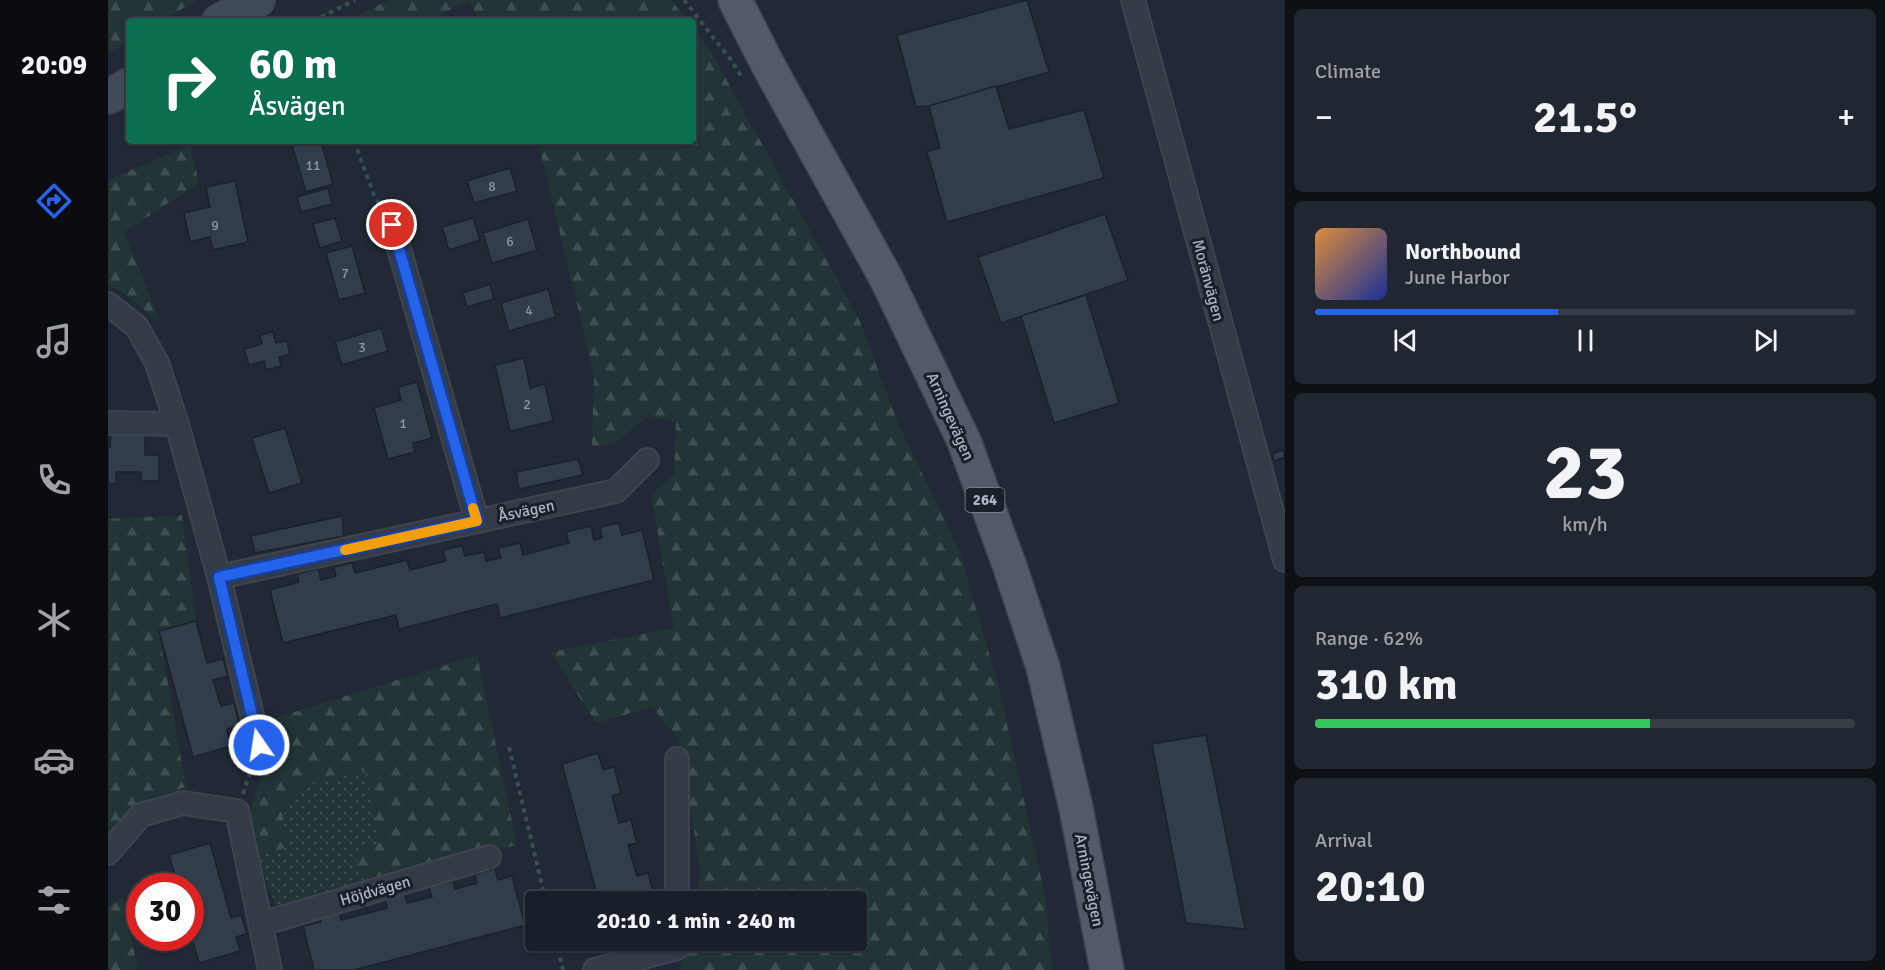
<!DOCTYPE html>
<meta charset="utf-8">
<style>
:root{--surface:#181f28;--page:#212730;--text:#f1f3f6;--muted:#9fa2a8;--line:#363d45;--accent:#2563eb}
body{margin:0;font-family:Signika,sans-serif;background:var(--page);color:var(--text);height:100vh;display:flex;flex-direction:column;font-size:22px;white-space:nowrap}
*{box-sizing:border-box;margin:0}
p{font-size:20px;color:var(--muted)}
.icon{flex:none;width:33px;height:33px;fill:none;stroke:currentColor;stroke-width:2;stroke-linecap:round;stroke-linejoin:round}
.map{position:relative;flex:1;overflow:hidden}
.side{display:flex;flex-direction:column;gap:9px;padding:9px;background:#0d1116;width:600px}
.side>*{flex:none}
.hud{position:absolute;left:18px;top:18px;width:570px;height:126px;border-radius:6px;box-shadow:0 2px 4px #0004,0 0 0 2px var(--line);background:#0b6e4f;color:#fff;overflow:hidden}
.speed{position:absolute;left:18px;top:873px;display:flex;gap:12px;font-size:30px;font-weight:700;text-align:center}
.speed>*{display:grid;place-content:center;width:78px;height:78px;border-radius:50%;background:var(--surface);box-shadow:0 2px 4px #0004,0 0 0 2px var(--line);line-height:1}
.speed .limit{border:9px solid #d22;background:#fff;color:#111}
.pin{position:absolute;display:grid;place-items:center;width:51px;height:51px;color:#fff;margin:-26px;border:3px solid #fff;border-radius:50%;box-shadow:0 2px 6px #0007}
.me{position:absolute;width:66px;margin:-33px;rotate:347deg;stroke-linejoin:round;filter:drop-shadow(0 0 4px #0008)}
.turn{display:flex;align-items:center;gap:21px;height:126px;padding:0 24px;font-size:27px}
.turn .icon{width:78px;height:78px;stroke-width:2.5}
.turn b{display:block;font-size:42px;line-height:51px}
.big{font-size:45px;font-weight:700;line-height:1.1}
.side .tile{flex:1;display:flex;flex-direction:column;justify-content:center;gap:9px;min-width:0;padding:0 21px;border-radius:9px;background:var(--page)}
.side .dial{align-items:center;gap:0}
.dial b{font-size:78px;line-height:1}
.song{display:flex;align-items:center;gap:18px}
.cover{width:72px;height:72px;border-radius:9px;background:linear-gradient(135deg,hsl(30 70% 55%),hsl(230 70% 35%))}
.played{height:6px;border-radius:3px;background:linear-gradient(90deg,var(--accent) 45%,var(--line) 45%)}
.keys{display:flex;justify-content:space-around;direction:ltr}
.heat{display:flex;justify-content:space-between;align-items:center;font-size:33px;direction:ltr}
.charge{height:9px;border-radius:4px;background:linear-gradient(90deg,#34c759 62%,var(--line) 0)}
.trip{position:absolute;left:417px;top:891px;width:342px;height:60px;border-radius:6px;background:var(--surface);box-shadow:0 2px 4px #0004,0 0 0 2px var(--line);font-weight:700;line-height:60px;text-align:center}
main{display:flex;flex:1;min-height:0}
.tabs{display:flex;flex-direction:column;width:108px;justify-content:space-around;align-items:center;background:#0a0c10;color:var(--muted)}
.tabs .icon{width:42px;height:42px}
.tabs .selected{color:var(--accent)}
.tabs b{font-size:27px;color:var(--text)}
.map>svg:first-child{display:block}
.grass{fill:url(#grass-dots)}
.forest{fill:url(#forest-firs)}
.building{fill:#323d4c;stroke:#1b222c;stroke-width:1.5}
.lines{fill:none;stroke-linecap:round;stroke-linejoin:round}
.minor-casing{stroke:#3d444f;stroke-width:26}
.secondary-casing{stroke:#3d444f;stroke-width:36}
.primary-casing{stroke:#3d444f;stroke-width:36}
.path{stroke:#3a4d4f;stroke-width:4;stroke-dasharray:4.5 4.5;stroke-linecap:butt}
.minor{stroke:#333b46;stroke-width:22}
.secondary{stroke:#414a59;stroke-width:33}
.primary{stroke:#515a66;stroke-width:33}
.route-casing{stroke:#184099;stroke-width:15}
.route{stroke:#2563eb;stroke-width:10}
.slow{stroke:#f59e0b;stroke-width:10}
.labels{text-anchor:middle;stroke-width:6;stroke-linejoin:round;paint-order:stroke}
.number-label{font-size:14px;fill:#8c95a3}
.shield{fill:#19202a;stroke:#818895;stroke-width:1.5}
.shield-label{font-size:15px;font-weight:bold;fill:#adb5c3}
.street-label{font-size:16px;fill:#adb5c3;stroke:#19202a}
</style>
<main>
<nav class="tabs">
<b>20:09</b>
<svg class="icon selected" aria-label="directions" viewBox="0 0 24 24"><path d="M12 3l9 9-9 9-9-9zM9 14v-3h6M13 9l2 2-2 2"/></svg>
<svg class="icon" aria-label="music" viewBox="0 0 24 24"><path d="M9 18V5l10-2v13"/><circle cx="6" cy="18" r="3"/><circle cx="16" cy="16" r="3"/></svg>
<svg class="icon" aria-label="phone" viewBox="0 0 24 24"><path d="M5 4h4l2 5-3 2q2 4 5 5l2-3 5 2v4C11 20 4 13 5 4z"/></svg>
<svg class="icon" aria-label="climate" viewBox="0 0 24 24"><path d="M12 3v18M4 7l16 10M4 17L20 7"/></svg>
<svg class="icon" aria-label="car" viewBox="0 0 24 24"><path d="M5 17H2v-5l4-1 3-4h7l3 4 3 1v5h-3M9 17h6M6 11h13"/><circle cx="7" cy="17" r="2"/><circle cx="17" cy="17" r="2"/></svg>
<svg class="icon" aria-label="filters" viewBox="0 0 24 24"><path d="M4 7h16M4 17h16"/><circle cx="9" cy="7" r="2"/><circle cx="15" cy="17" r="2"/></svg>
</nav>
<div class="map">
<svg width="1177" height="970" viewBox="0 0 1177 970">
<defs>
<pattern id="grass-dots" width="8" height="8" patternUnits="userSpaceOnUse" patternTransform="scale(1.5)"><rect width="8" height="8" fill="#223436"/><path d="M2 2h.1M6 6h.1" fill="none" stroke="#3f4f51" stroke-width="1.8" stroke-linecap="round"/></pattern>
<pattern id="forest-firs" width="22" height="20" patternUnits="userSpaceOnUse" patternTransform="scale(1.5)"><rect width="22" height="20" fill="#223436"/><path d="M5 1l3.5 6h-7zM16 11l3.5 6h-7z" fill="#3f4f51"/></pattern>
</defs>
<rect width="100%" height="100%" fill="#202935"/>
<!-- grass -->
<path class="grass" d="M258,769l15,73 -16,41 -87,29 -20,-55 29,-10 -4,-31 17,-28z"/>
<!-- forest -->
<g class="forest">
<path d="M0,0h89l-35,21h-33v20l-21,12z"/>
<path d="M281,0h282l17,21h-208l-11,-20 -43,20h-81z"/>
<path d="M585,27l13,16 153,276 39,104 62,130 40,139 45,204 7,74h-371l6,-29 169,-1v-38l-161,-1 6,-28 -22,-134 -27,-32 -56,16 -46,-71 124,-24 -23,-134 23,-19 2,-53 -28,-6 -35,29 -21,1 2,-70 -56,-235h155z"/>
<path d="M82,145l9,38 -75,49 37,91 -44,-34 -9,-2v-107z"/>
<path d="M74,515l14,106 -37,11 27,155 -36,11 -31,24 -11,22v-325z"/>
<path d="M369,655l40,190 -152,38 -12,-31 28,-10 -16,-73 -65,19 -17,28 4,31 -29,10 -9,-44 10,-30 13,-25 -3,-38z"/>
<path d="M15,896l15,74h-30v-62z"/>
</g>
<!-- building -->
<g class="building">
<path d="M919,0l22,72 -120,34 -13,1 -19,-72z"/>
<path d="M888,86l13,43 75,-19 20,68 -157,44 -20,-70 13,-4 -11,-42z"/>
<path d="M198,141h15l12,43 -27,8 -14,-47z"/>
<path d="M402,168l7,23 -43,12 -7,-22z"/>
<path d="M127,181l13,61 -35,8 -3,-13 -20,5 -6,-29 26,-6 -4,-20z"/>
<path d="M220,188l4,16 -31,8 -4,-15z"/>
<path d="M997,214l23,66 -127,43 -23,-66z"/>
<path d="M227,218l7,23 -22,7 -7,-24z"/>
<path d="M365,218l7,22 -31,10 -7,-23z"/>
<path d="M420,219l9,31 -45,13 -9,-30z"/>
<path d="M244,246l13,47 -26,7 -13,-47z"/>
<path d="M382,284l4,15 -27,8 -4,-14z"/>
<path d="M440,289l8,28 -47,14 -8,-28z"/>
<path d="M978,295l33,108 -65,20 -33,-107z"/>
<path d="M273,328l7,23 -46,14 -7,-23z"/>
<path d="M165,332l3,11 11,-2 3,13 -11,3 2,9 -15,4 -2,-9 -15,4 -5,-16 18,-5 -2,-9z"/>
<path d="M416,358l6,30 15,-4 8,37 -43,10 -15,-66z"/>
<path d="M309,382l15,56 -19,5 2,9 -27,7 -14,-51 27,-8 -3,-13z"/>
<path d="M177,428l17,55 -33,10 -17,-55z"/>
<path d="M3,432h34v23h14v26h-18v-9h-25v12l-8,-1v-36h2z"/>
<path d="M1175,450l2,7 -11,4 -2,-7z"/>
<path d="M470,459l5,16 -64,14 -3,-17z"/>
<path d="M234,516l2,20 -89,17 -4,-17z"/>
<path d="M511,523l3,12 20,-5 12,50 -154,38 -3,-14 -98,25 -3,-14 -113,28 -13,-53 29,-8 -2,-8 21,-5 3,11 15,-4 -2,-9 18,-4 3,10 52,-13 3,10 36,-9 -3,-11 19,-4 3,10 19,-4 2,9 15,-3 -3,-10 22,-5 3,12 46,-12 -3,-11 25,-6 3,14 8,-2 -2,-11z"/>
<path d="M88,621l11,42 16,-4 5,17 -15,4 8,26 13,-3 6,23 -13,3 4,17 -38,11 -34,-126z"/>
<path d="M1098,735l39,194 -59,-6 -34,-179z"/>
<path d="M490,753l5,17 11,-3 7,26 -9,3 7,27 12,-3 6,23 -9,2 9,31 11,-3 7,25 -11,4h-45l-37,-138z"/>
<path d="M102,843l21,75 10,-3 6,19 -11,3 4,14 -41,12 -9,-31v-46h-12l-9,-31z"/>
<path d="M387,869l3,11 14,-4 13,49 -171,45h-40l-11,-44 18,-4 -2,-6 19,-6 3,10 46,-12 -2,-9 20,-5 2,9 25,-6 -3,-10 24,-6 2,8 22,-6 -2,-9z"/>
</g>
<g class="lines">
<defs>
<g id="minor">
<path d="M1025,0l152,560"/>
<path d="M284,224l85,297"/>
<path d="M0,304l29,23 20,36 20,61 42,153 397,-86 31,-31"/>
<path d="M0,423l69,1"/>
<path d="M111,577l40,168"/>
<path d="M569,759v143"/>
<path d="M0,853l33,-38 42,-12 54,8 33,159"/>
<path d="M153,924l228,-67"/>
<path d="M487,970l82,-22v-8"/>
</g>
<g id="secondary">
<path d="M111,21l39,-21"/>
<path d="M0,97l21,-12"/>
</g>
<path id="primary" d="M627,0l33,65 118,213 78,163 45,123 34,103 33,141 31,162"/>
</defs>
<!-- minor casing -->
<use href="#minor" class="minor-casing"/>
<!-- secondary casing -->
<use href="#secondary" class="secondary-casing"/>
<!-- primary casing -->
<use href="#primary" class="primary-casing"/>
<!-- path -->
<g class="path">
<path d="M576,0l47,60 12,19"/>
<path d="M205,21l42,-21"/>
<path d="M246,141l20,54 8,14"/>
<path d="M401,747l37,155"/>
<path d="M135,794l10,-30"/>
<path d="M448,940l7,30"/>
</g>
<!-- minor -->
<use href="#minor" class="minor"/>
<!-- secondary -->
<use href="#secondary" class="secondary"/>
<!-- primary -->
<use href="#primary" class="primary"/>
</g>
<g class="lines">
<defs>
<path id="route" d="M151,745l-40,-168 258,-56 -85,-296"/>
</defs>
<!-- route casing -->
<use href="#route" class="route-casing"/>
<!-- route -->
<use href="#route" class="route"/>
<!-- slow -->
<path class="slow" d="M237,550l132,-29 -4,-13"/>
</g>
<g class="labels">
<!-- number labels -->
<g class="number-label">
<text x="205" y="170">11</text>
<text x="384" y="191">8</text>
<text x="107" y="230">9</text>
<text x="402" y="246">6</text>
<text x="237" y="278">7</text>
<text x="421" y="315">4</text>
<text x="254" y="352">3</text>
<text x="419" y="409">2</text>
<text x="295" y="428">1</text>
</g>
<!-- shield labels -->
<rect class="shield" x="857.5" y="488" width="39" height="24" rx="4.5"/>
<g class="shield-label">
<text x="877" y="505">264</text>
</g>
<!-- street labels -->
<g class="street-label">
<text transform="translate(1101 280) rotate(75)" y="6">Moränvägen</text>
<text transform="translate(843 416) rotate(66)" y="6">Arningevägen</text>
<text transform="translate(418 510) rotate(-12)" y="6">Åsvägen</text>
<text transform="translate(982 880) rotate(79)" y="6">Arningevägen</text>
<text transform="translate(267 890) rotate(-16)" y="6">Höjdvägen</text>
</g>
</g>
</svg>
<div class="speed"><div class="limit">30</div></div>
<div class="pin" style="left:284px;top:225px;background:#d93025"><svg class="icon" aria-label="arrive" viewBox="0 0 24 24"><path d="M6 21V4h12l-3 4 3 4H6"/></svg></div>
<svg class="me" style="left:151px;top:745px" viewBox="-20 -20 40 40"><circle r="17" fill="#2563eb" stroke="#fff" stroke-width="3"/><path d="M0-11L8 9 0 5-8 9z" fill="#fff"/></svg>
<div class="trip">20:10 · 1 min · 240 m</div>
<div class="hud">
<div class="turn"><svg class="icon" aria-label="right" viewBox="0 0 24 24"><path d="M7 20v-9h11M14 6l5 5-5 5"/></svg><div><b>60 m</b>Åsvägen</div></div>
</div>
</div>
<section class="side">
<div class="tile"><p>Climate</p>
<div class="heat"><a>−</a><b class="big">21.5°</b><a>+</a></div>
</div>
<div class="tile">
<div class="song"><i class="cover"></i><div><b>Northbound</b><p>June Harbor</p></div></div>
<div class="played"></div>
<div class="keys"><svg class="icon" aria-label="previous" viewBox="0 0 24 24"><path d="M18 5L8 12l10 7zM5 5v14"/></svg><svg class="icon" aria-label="pause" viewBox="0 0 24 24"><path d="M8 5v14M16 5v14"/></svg><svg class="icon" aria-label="next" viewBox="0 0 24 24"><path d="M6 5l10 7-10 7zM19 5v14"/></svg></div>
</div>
<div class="tile dial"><b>23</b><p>km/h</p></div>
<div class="tile"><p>Range · 62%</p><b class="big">310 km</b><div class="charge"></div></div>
<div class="tile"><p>Arrival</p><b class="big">20:10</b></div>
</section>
</main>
